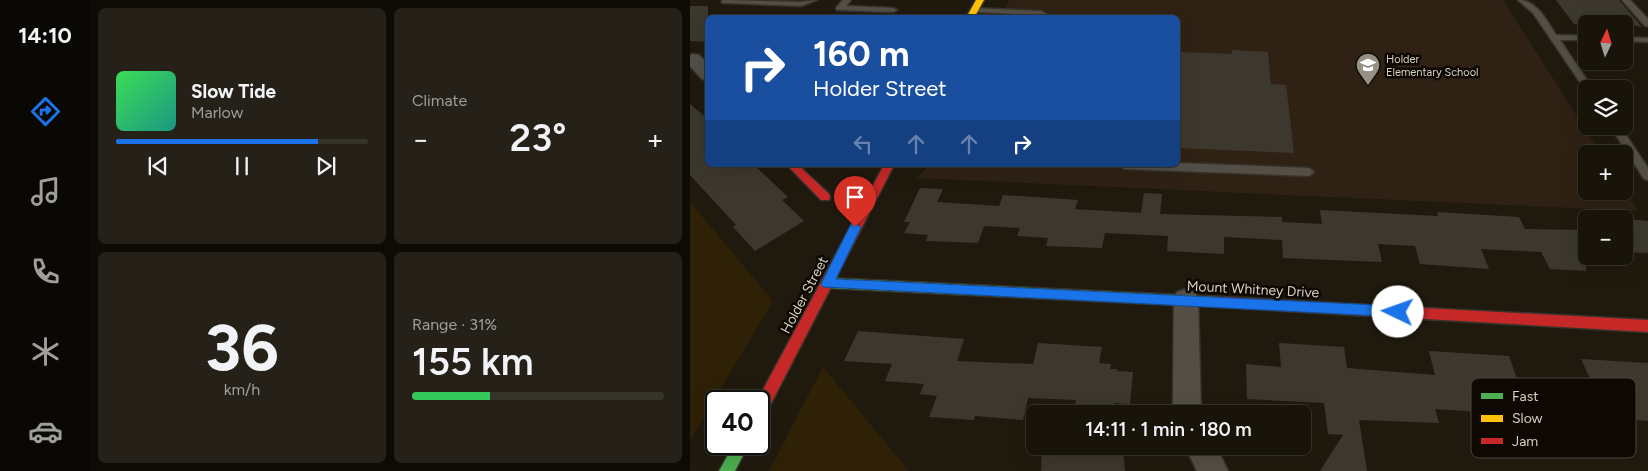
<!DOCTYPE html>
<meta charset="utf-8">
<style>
:root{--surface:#18140a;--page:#252118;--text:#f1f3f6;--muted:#9f9e9c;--line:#36332b;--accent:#1a73e8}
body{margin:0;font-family:Figtree,sans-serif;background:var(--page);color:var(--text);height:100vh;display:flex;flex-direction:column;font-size:19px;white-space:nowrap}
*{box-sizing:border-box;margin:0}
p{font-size:16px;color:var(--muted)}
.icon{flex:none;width:28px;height:28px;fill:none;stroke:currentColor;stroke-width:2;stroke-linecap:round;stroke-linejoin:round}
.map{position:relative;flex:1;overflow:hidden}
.side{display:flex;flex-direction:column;gap:8px;padding:8px;background:#0d0b06;width:600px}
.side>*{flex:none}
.hud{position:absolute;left:15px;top:15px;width:475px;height:152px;border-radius:8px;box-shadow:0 5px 20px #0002,0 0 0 1px var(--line);background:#1a4fa0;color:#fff;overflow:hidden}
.needle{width:32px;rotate:4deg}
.tools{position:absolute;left:888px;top:15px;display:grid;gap:10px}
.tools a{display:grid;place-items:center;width:55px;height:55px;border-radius:8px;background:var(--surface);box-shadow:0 5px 20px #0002,0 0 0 1px var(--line);font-size:25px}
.speed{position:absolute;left:15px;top:390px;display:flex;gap:10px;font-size:25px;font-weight:700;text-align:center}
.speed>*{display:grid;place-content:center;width:65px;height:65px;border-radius:50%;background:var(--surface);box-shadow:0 5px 20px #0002,0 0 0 1px var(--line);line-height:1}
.speed .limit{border:2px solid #111;border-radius:8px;background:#fff;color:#111}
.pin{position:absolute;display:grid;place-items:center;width:42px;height:42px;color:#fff;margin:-51px -21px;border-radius:50% 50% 50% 0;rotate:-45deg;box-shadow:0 0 5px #0007}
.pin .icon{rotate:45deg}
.me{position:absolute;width:55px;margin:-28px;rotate:273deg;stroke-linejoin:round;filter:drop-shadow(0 0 4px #0008)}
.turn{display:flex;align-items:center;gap:18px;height:105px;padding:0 25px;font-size:22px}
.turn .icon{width:65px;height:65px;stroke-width:2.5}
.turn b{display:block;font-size:35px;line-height:42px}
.lanes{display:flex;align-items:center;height:48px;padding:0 25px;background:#0003;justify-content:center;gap:25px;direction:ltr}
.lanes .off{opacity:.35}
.big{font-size:38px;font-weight:600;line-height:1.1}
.side .tile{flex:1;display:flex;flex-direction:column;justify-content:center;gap:8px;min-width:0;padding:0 18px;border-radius:8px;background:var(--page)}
.side .dial{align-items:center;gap:0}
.dial b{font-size:65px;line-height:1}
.song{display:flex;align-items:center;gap:15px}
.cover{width:60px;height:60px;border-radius:8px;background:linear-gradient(135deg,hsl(130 70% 55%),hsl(170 70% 35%))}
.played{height:5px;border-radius:2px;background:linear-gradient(90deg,var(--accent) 80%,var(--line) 80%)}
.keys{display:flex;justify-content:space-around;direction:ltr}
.heat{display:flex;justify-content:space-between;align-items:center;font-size:28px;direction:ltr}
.charge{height:8px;border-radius:4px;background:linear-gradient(90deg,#34c759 31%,var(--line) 0)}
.side .tiles{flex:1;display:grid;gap:8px;grid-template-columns:repeat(2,1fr)}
.trip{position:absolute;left:336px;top:405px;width:285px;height:50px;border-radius:8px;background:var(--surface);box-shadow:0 5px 20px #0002,0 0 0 1px var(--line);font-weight:600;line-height:50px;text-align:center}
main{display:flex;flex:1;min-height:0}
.tab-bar{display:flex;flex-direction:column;width:90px;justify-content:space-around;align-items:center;background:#0a0804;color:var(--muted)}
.tab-bar .icon{width:35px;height:35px}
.tab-bar .current{color:var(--accent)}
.tab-bar b{font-size:22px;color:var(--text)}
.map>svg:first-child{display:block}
.built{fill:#2e2105}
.education{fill:#2f2215}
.building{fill:#3d382e}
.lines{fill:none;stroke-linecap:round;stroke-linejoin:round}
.lane-casing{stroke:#37332b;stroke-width:3}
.street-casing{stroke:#37332b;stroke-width:3}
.fast-casing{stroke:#37332b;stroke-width:3}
.slow-casing{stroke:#37332b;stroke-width:3}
.jam-casing{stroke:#37332b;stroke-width:3}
.lane{fill:#544f46;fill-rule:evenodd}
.street{fill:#544f46;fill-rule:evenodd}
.fast{fill:#4caf50;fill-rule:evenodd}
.slow{fill:#ffc107;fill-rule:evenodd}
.jam{fill:#c62828;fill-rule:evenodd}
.route{fill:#1a73e8;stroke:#114b97}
.labels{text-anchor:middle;stroke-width:5;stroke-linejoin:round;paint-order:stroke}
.far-poi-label{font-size:11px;fill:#d7d0c3;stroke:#0d0802;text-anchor:start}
.street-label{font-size:14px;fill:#d7d0c3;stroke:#0d0802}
.key{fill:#0d0802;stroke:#4a443c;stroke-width:1}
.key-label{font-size:14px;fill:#d7d0c3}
</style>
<main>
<nav class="tab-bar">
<b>14:10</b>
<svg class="icon current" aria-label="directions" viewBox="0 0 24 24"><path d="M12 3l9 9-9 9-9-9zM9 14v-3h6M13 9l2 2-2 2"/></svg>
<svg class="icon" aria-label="music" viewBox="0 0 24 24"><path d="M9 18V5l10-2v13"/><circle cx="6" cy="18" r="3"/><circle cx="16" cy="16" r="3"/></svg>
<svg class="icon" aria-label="phone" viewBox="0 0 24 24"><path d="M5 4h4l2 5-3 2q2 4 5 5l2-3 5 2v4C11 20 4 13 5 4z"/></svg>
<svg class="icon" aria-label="climate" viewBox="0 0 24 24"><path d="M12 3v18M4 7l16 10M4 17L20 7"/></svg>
<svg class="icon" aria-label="car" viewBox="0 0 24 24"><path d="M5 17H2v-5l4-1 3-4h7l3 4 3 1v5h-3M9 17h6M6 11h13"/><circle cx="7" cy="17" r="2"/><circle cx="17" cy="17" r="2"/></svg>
</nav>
<section class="side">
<div class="tiles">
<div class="tile">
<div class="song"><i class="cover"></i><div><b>Slow Tide</b><p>Marlow</p></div></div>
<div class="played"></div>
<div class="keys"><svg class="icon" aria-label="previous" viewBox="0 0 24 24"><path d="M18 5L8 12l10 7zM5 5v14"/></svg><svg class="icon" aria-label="pause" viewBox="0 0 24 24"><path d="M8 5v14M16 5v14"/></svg><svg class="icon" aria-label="next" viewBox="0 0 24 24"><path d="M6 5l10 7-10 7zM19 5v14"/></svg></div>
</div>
<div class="tile"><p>Climate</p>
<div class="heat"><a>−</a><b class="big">23°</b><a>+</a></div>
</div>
<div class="tile dial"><b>36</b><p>km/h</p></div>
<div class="tile"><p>Range · 31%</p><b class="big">155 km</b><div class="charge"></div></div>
</div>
</section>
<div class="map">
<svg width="958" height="471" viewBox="0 0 958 471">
<rect width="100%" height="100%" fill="#201a0e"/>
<!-- built -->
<g class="built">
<path d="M0,202l83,99 -83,140z"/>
<path d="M133,367l86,104h-140z"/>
</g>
<!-- education -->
<path class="education" d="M319,0h494l98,154h-15v37h38v-2l14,22 -721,-33 12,-13h249v-147l-177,-1z"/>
<!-- building -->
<g class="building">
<path d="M866,0h63l23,27 -18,-3h-50z"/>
<path d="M0,6h18v36l-18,-1z"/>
<path d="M542,50l36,2 3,32 15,1 8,68 -116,-5v-96l54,2z"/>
<path d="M0,104l18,15v46h46l34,32 -6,3 22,21 -49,30 -22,-24 3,-2 -46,-50z"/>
<path d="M230,188l23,1 -6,13 62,4 4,-11 75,5 -3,9 66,4 3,-20 18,1 -2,20 122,3v5l40,2 -2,-14 118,6 -1,-4 82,5 6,12 61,1v41l-36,-2 -9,-17 -60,-3 8,20 -69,-5 -5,-18 -37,-2 4,18 -99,-4 -1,-18 -58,-3v17l-57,-3 1,-15 -63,-3 -3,15 -56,-2 2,-8 -31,-2 3,-8 -36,-2 -6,17 -52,-2 2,-6 -24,-2 6,-11h-6z"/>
<path d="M934,219l24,2v32l-24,-1z"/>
<path d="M168,331l106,8 -7,22 76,3 5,-21 64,4 -3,16 12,1 -1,5h7v2l16,1 -3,32 -16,-1 -1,11 -40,-1 3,-13 -48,-2 -5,22 -48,-4 -1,4 -45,-3 8,-21 -17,-2 4,-10 -39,-3 7,-17 -48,-3z"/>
<path d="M589,343l65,4 3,21 88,7 -6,-24 80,5 10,29 40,3 -3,-7 36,2 -11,-24 67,4v58l-42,-3 7,15 -24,-2 -6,-14 -55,-3 1,5 -32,-2 -1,-4 -61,-4 4,14 -80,-3 8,51h-47l23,-36 -15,-1 -4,-31 -77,-4 -1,-35 35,3z"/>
<path d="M352,446h81l2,25h-84z"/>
</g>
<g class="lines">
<defs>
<g id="lane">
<path d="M32,0l78,2 17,-2 -16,6 -76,-3h-3z"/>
<path d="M153,0h8l-5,6 47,2 4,2 -4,2 -56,-2 -1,-2z"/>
<path d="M828,0c19,0 29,21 38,35l30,1v4h-26l33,49h-7v2l-53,-78z"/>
<path d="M932,0h8l18,19v7h-3z"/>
<path d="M282,8l70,3 9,7h-8l-3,-3 -65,-3h-3z"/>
<path d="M934,37l24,1v4l-24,-1z"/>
<path d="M920,126h10l28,42v12l-4,-1z"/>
<path d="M488,163l131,5 5,4 -5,4 -185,-7 -5,-4h59z"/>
</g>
<g id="street">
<path d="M3,54l6,1 9,9v16l-6,-1 -12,-13v-11z"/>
<path d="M496,289l9,3 3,8 3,114h-28l1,-114 3,-8z"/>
<path d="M495,446h31l12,25h-31z"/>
</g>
<g id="fast">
<path d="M137,278l393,19 4,1 2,4 -2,4 -4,1 -393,-19 -4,-1 -2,-4 2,-4z"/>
<path d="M44,444h15l-14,27h-16z"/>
</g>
<path id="slow" d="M286,0h8l-10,18h-8z"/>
<g id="jam">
<path d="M97,165h11l31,29 1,3 -1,3h-8z"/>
<path d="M194,165h10l-130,252 -5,2v-18h-2z"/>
<path d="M530,297l428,23v12l-428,-25 -4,-1 -2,-4 2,-4z"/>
</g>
</defs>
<!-- lane casing -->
<use href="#lane" class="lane-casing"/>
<!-- street casing -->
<use href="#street" class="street-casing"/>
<!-- fast casing -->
<use href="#fast" class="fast-casing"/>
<!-- slow casing -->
<use href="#slow" class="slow-casing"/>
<!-- jam casing -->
<use href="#jam" class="jam-casing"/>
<!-- lane -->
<use href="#lane" class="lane"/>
<!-- street -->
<use href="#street" class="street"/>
<!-- fast -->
<use href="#fast" class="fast"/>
<!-- slow -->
<use href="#slow" class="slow"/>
<!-- jam -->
<use href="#jam" class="jam"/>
</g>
<!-- route -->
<path class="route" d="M165,223l6,4 -25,52 562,27 4,2 2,4 -2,4 -4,1 -575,-30 -2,-3 30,-60z"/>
<!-- icons -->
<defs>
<symbol id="school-pin" viewBox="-11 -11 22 30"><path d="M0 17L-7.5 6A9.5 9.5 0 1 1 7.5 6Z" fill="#979084" stroke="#0d0802"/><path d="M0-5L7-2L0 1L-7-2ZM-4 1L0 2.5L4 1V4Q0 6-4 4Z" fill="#fff"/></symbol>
</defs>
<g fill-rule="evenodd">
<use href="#school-pin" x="664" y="51" width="28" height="38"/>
</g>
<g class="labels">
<!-- far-poi labels -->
<g class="far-poi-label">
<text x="696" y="63">Holder<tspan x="696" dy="13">Elementary School</tspan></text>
</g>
<!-- street labels -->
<g class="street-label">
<text transform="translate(563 289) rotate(3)" y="5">Mount Whitney Drive</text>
<text transform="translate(114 295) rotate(-62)" y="5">Holder Street</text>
</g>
</g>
<!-- legend -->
<rect x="781" y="378" width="165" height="80" rx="8" class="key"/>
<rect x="791" y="393" width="22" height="6" fill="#4caf50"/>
<rect x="791" y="415" width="22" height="7" fill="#ffc107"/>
<rect x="791" y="438" width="22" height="6" fill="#c62828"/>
<g class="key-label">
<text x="822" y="401">Fast</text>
<text x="822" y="423">Slow</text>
<text x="822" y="446">Jam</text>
</g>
</svg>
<div class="tools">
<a><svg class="needle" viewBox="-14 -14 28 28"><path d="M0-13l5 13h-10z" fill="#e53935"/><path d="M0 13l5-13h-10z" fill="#9f9e9c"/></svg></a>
<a><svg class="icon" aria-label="layers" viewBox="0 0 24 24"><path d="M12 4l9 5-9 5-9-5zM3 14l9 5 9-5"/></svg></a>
<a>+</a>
<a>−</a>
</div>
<div class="speed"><div class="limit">40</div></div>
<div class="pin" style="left:165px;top:227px;background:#d93025"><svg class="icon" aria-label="arrive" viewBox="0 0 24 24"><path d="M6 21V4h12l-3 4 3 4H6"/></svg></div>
<svg class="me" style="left:708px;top:312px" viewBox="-20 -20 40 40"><circle r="19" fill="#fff"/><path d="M0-13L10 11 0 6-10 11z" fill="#1a73e8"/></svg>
<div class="trip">14:11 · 1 min · 180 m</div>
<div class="hud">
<div class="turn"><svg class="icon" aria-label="right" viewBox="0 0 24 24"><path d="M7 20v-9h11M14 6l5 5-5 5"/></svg><div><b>160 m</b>Holder Street</div></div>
<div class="lanes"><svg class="icon off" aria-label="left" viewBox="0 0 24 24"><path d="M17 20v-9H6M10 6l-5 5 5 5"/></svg><svg class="icon off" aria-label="ahead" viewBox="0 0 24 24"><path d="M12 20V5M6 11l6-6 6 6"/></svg><svg class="icon off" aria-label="ahead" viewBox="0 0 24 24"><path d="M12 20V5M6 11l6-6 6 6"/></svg><svg class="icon" aria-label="right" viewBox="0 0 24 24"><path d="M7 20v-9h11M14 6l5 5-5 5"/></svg></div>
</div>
</div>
</main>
